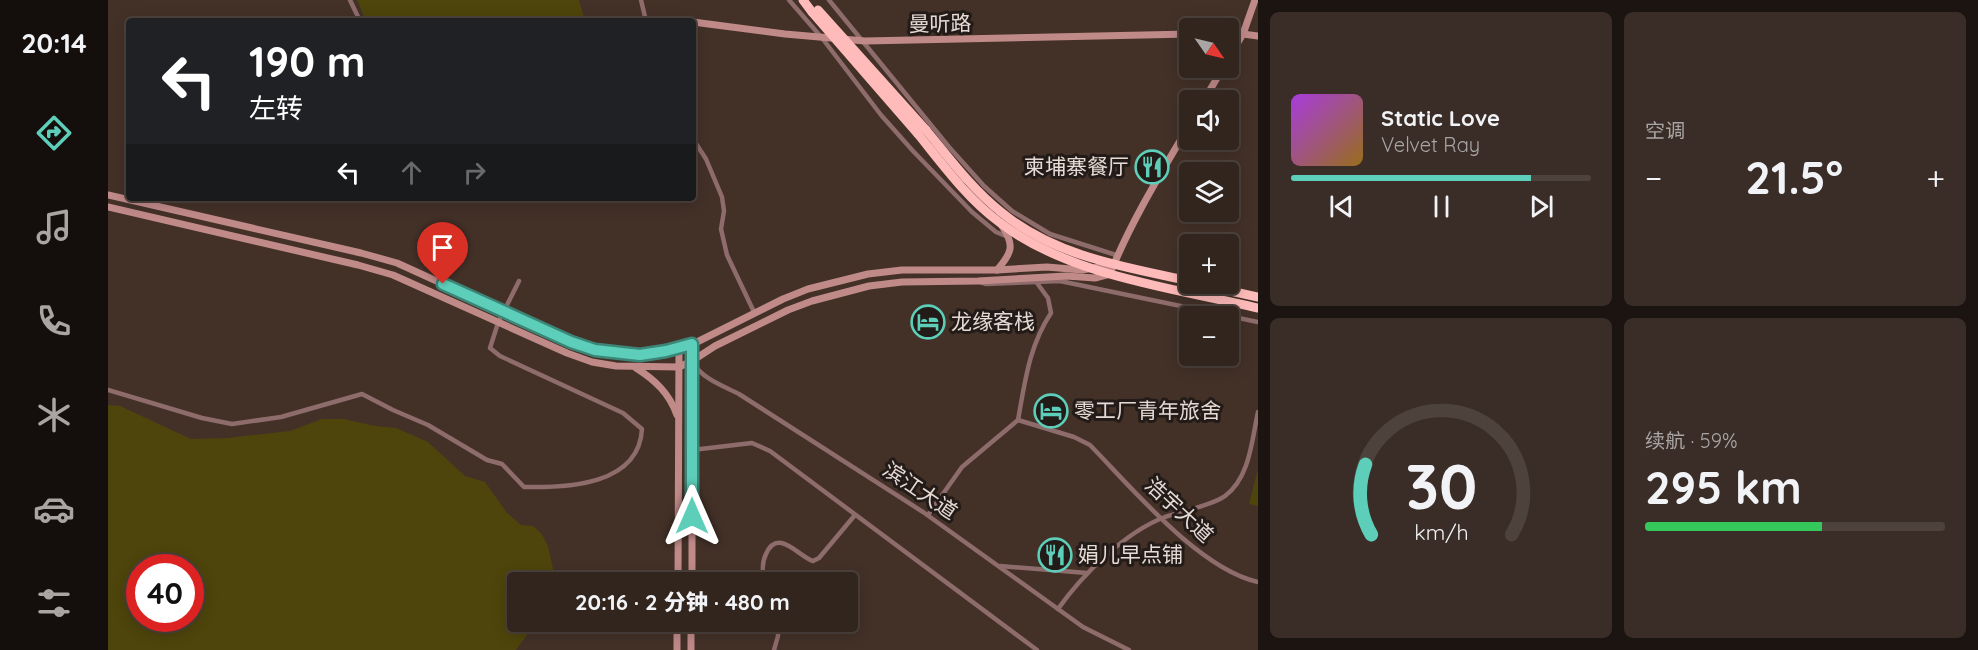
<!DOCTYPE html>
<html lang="zh">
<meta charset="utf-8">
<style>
:root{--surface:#32251e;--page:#3a2d27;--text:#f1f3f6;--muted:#a8a5a4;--line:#4d423c;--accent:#5dceb9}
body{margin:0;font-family:Quicksand,"Noto Sans SC",sans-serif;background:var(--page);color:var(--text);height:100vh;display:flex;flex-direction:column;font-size:22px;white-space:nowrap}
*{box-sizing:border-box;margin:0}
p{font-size:20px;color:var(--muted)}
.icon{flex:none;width:33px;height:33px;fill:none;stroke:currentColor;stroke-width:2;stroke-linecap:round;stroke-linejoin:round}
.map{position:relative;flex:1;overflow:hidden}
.panel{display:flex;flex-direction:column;gap:12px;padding:12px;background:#1c1410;width:720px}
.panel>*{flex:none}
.banner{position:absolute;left:18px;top:18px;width:570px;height:183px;border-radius:6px;box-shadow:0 3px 15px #0003,0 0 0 2px var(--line);background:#202124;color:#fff;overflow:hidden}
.needle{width:39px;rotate:124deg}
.tools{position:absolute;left:1071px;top:18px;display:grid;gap:12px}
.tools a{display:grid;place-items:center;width:60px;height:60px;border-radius:6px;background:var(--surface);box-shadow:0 3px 15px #0003,0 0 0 2px var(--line);font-size:30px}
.speed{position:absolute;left:18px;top:554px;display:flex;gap:12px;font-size:30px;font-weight:700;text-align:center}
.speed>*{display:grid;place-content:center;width:78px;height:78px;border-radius:50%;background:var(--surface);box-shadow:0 3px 15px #0003,0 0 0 2px var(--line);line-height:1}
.speed .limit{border:9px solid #d22;background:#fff;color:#111}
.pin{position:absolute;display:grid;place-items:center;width:51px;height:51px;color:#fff;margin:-62px -26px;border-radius:50% 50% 50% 0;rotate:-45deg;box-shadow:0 0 6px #0007}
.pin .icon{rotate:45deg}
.me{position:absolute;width:66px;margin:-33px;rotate:0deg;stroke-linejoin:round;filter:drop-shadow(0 0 4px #0008)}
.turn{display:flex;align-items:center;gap:21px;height:126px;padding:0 24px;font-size:27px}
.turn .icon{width:78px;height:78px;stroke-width:2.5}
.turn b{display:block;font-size:42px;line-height:51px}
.lanes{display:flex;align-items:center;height:57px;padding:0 24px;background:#0003;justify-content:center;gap:30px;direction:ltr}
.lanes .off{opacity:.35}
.big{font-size:45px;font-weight:800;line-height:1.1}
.panel .tile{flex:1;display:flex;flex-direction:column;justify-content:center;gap:9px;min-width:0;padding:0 21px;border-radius:9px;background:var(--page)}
.panel .dial{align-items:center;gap:0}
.dial svg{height:156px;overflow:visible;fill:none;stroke:var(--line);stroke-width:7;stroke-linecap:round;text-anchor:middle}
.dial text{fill:var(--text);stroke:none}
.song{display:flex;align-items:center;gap:18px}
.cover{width:72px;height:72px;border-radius:9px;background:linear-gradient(135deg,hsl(280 70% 55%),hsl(40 70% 35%))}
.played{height:6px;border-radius:3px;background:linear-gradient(90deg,var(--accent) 80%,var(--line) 80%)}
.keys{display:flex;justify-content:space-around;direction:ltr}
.heat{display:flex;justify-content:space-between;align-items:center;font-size:33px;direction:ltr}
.charge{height:9px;border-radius:4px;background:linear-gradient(90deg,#34c759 59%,var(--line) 0)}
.panel .tiles{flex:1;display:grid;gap:12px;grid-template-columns:repeat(2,1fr)}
.trip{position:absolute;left:399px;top:572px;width:351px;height:60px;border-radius:6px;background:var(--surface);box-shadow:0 3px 15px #0003,0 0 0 2px var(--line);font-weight:800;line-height:60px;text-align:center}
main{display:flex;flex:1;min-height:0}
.tabs{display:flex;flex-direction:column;width:108px;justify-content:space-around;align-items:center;background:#140f0c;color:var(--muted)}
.tabs .icon{width:42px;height:42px}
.tabs .on{color:var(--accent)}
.tabs b{font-size:27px;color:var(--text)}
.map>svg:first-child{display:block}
.green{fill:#4e450c;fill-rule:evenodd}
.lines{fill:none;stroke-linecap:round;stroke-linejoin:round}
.street{stroke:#8e6c6b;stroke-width:4.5}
.secondary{stroke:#c08a89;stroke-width:7}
.highway{stroke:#febbb9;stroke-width:9}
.highway-bridge{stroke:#febbb9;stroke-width:9}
.route-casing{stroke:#3c8678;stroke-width:15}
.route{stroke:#5dceb9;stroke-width:10}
.labels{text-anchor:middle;stroke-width:6;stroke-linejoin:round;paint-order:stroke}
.street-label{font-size:21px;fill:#e6dad5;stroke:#231b17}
.poi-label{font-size:21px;fill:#e6dad5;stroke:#231b17;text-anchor:start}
</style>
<main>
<nav class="tabs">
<b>20:14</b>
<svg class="icon on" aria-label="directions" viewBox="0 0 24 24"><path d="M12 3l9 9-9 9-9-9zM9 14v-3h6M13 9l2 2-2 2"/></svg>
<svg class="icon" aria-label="music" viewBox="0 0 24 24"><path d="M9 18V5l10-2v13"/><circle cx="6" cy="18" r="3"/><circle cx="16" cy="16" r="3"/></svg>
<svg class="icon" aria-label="phone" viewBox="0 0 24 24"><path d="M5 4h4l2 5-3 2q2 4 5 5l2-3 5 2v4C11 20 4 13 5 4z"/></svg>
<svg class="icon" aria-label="climate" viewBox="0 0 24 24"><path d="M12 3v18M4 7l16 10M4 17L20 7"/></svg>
<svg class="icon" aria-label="car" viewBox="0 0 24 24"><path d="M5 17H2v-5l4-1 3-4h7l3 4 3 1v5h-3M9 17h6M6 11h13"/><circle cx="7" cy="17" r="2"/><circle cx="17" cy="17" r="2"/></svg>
<svg class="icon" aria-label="filters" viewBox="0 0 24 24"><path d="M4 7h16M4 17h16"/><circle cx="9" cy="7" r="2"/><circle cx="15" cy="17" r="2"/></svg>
</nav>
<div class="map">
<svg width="1150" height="650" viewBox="0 0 1150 650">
<rect width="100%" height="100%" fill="#433128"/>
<!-- green -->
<g class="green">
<path d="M249,0h222l6,21h-219z"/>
<path d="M0,405l12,1 71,33 37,-1 62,-7 32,-12h22l31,7 21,2 32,14 37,34 20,6 22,31 14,12 12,1 8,7 7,13 5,23 -1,13h-34v39h19l-21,29h-408zM32,567h50v51h-50z"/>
<path d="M1150,469v37l-9,-2z"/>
</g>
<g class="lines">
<!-- street -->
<g class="street">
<path d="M242,0l10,21"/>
<path d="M533,0l5,21"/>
<path d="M681,0l33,38 59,77 32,36 59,61 24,20 12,5"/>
<path d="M721,0l120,147 35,39 28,25 38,23 66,21"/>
<path d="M585,139l13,20 16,38 2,14 -3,18 6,26 27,57"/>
<path d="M872,282l6,2 74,-3 198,41"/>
<path d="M584,362c11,17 29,23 47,32l184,118 160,115 46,23"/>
<path d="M0,390l94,28 30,6 49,-7 81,-23 31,16 35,15 59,35 15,4 22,23c44,1 115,-2 118,-58l-19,-16 -123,-57 -10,-8 8,-25 21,-42"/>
<path d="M910,420l56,17 16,8c42,43 109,124 168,137"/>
<path d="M584,450l60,-7 18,8 267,199"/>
<path d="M820,515l34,-48 56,-47c7,-38 11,-74 33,-107l-3,-15 -11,-15"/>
<path d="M892,566l87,7"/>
<path d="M657,582c-3,-9 -3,-20 1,-28 12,-27 33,3 47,7l6,-3 36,-43"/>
<path d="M950,609c24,-34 67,-77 107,-92 15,-5 48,-12 60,-21 25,-18 27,-57 33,-84"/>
<path d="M666,650l4,-14v-15"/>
</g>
<!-- secondary -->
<g class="secondary">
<path d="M585,22l92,12 80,7 325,-7"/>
<path d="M1120,32l30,4"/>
<path d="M1120,59l15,-25 12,-34"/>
<path d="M1096,100l19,-32"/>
<path d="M0,195l253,58 36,10 174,79 24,8 45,5 47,-8 96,-48 25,-10 60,-15 34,-4h95l50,-3 35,3 29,-5"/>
<path d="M0,207l250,58 35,10 174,78 25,9 24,4 63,1 13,-6 23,-15 73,-36 24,-9 57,-15 33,-4 76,-1 88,-5 29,2 15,-4c21,-53 51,-101 80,-150"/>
<path d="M889,270c15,-17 18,-25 5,-44"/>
<path d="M528,368c19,12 33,25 41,47"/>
<path d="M570,582l1,-233"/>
<path d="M584,582v-238"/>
<path d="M569,650v-29"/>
<path d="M583,650v-29"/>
</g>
<!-- highway -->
<g class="highway">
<path d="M695,0l9,12"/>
<path d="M818,130c24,29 46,59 75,82 53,44 123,55 189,69"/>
<path d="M810,134c25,31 49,64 81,88 70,54 174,66 259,86"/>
<path d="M1091,284l59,13"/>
</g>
<!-- highway-bridge -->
<g class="highway-bridge">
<path d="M710,10l108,120"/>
<path d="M704,12l106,122"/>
</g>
</g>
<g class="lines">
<defs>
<path id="route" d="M335,284l128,58 24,8 45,5 26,-4 26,-7v172"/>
</defs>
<!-- route casing -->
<use href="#route" class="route-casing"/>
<!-- route -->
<use href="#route" class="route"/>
</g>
<!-- icons -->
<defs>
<symbol id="restaurant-ring" viewBox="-11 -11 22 22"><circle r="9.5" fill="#231b17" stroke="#5dceb9" stroke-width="1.5"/><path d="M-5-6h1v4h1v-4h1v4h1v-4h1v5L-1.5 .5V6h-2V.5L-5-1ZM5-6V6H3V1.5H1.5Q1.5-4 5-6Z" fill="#5dceb9"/></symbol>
<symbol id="hotel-ring" viewBox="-11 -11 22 22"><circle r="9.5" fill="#231b17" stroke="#5dceb9" stroke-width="1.5"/><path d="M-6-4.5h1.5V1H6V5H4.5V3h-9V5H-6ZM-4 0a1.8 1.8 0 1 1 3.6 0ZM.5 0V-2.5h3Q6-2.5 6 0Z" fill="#5dceb9"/></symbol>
</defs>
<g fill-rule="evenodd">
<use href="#restaurant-ring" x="1025" y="148" width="38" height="38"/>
<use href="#hotel-ring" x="801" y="303" width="38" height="38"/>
<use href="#hotel-ring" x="924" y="392" width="38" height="38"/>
<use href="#restaurant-ring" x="928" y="536" width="38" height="38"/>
</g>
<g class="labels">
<!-- street labels -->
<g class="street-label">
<text transform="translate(832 24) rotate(-1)" y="7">曼听路</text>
<text transform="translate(812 491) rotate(34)" y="7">滨江大道</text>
<text transform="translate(1071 510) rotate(43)" y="7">浩宇大道</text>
</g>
<!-- poi labels -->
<g class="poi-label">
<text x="1021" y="174" text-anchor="end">柬埔寨餐厅</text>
<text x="843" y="329">龙缘客栈</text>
<text x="966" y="418">零工厂青年旅舍</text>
<text x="970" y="562">娟儿早点铺</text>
</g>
</g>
</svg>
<div class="tools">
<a><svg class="needle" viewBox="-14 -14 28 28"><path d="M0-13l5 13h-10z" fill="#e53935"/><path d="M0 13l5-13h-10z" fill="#a8a5a4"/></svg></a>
<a><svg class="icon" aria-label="sound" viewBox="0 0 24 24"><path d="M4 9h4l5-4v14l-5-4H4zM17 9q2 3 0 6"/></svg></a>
<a><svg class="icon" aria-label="layers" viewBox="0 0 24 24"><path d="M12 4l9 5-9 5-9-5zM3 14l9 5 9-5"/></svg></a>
<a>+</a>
<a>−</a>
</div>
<div class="speed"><div class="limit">40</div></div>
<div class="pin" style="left:335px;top:284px;background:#d93025"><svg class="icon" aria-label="arrive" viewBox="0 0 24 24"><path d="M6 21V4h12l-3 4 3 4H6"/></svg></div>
<svg class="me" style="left:584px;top:516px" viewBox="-20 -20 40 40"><path d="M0-17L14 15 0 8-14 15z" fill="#5dceb9" stroke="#fff" stroke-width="4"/></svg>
<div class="trip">20:16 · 2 分钟 · 480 m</div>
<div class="banner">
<div class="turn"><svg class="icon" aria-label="left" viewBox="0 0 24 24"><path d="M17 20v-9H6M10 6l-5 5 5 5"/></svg><div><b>190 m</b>左转</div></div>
<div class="lanes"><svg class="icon" aria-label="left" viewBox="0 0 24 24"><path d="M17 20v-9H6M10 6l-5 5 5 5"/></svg><svg class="icon off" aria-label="ahead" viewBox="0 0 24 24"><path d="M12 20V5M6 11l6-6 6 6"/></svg><svg class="icon off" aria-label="right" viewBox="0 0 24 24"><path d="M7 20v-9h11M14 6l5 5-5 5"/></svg></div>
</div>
</div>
<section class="panel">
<div class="tiles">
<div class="tile">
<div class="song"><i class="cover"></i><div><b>Static Love</b><p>Velvet Ray</p></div></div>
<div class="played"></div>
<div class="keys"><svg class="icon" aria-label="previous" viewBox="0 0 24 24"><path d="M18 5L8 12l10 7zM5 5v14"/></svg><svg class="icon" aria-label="pause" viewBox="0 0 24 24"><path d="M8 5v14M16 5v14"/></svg><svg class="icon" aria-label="next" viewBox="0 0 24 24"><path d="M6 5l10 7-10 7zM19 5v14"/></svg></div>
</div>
<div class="tile"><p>空调</p>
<div class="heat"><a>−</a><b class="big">21.5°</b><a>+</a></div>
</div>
<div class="tile dial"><svg viewBox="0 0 100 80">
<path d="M14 69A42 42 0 1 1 86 69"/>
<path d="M14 69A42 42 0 0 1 11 33" stroke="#5dceb9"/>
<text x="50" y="56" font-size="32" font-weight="700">30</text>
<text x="50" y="72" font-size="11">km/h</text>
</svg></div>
<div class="tile"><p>续航 · 59%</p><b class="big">295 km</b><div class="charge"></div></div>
</div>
</section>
</main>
